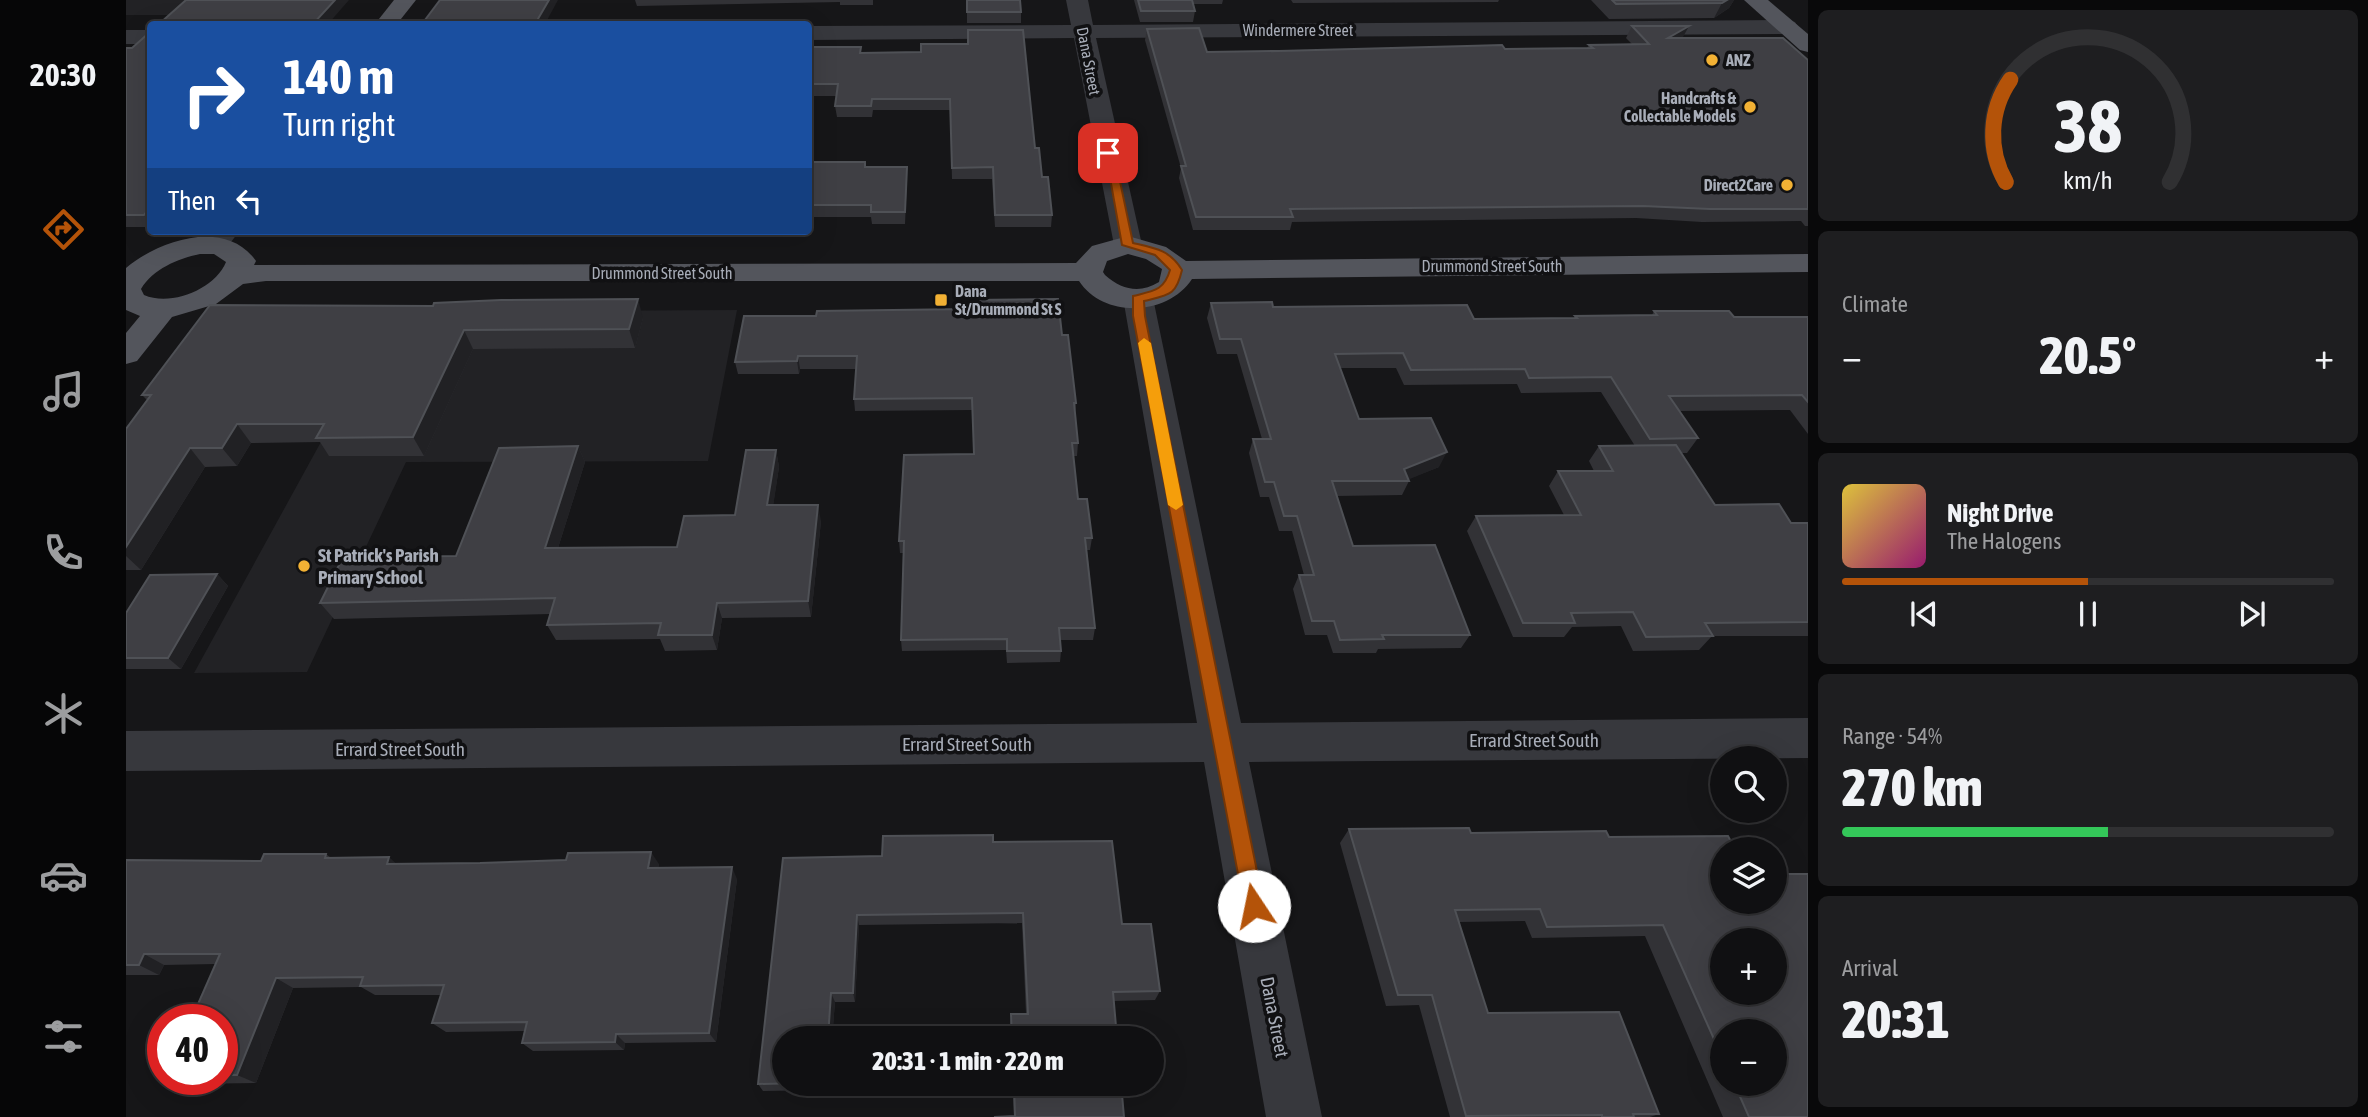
<!DOCTYPE html>
<meta charset="utf-8">
<style>
:root{--surface:#101012;--page:#1e1e20;--text:#f1f3f6;--muted:#9c9d9f;--line:#303032;--accent:#b45309}
body{margin:0;font-family:"Asap Condensed",sans-serif;background:var(--page);color:var(--text);height:100vh;display:flex;flex-direction:column;font-size:26px;white-space:nowrap}
*{box-sizing:border-box;margin:0}
p{font-size:23px;color:var(--muted)}
.icon{flex:none;width:38px;height:38px;fill:none;stroke:currentColor;stroke-width:2;stroke-linecap:round;stroke-linejoin:round}
.map{position:relative;flex:1;overflow:hidden}
.side{display:flex;flex-direction:column;gap:10px;padding:10px;background:#09090a;width:560px}
.side>*{flex:none}
.hud{position:absolute;left:21px;top:21px;width:665px;height:214px;border-radius:7px;box-shadow:0 7px 28px #0002,0 0 0 2px var(--line);background:#1a4fa0;color:#fff;overflow:hidden}
.fabs{position:absolute;left:1584px;top:746px;display:grid;gap:14px}
.fabs a{display:grid;place-items:center;width:77px;height:77px;border-radius:50%;background:var(--surface);box-shadow:0 7px 28px #0002,0 0 0 2px var(--line);font-size:35px}
.speed{position:absolute;left:21px;top:1004px;display:flex;gap:14px;font-size:35px;font-weight:700;text-align:center}
.speed>*{display:grid;place-content:center;width:91px;height:91px;border-radius:50%;background:var(--surface);box-shadow:0 7px 28px #0002,0 0 0 2px var(--line);line-height:1}
.speed .limit{border:10px solid #d22;background:#fff;color:#111}
.pin{position:absolute;display:grid;place-items:center;width:60px;height:60px;color:#fff;margin:-30px;border-radius:14px;box-shadow:0 4px 10px #0006}
.me{position:absolute;width:77px;margin:-38px;rotate:349deg;stroke-linejoin:round;filter:drop-shadow(0 0 5px #0008)}
.turn{display:flex;align-items:center;gap:24px;height:147px;padding:0 21px;font-size:32px}
.turn .icon{width:91px;height:91px;stroke-width:2.5}
.turn b{display:block;font-size:49px;line-height:60px}
.then{display:flex;align-items:center;height:66px;padding:0 21px;background:#0003;gap:14px;font-size:26px}
.big{font-size:52px;font-weight:800;line-height:1.1}
.side .card{flex:1;display:flex;flex-direction:column;justify-content:center;gap:10px;min-width:0;padding:0 24px;border-radius:10px;background:var(--page)}
.side .dial{align-items:center;gap:0}
.dial svg{height:182px;overflow:visible;fill:none;stroke:var(--line);stroke-width:7;stroke-linecap:round;text-anchor:middle}
.dial text{fill:var(--text);stroke:none}
.song{display:flex;align-items:center;gap:21px}
.cover{width:84px;height:84px;border-radius:10px;background:linear-gradient(135deg,hsl(50 70% 55%),hsl(320 70% 35%))}
.played{height:7px;border-radius:4px;background:linear-gradient(90deg,var(--accent) 50%,var(--line) 50%)}
.keys{display:flex;justify-content:space-around;direction:ltr}
.heat{display:flex;justify-content:space-between;align-items:center;font-size:38px;direction:ltr}
.charge{height:10px;border-radius:5px;background:linear-gradient(90deg,#34c759 54%,var(--line) 0)}
.trip{position:absolute;left:646px;top:1026px;width:392px;height:70px;border-radius:35px;background:var(--surface);box-shadow:0 7px 28px #0002,0 0 0 2px var(--line);font-weight:800;line-height:70px;text-align:center}
main{display:flex;flex:1;min-height:0}
.dock{display:flex;flex-direction:column;width:126px;justify-content:space-around;align-items:center;background:#060607;color:var(--muted)}
.dock .icon{width:49px;height:49px}
.dock .current{color:var(--accent)}
.dock b{font-size:32px;color:var(--text)}
.map>svg:first-child{display:block}
.built{fill:#222225}
.lines{fill:none;stroke-linecap:round;stroke-linejoin:round}
.minor{fill:#37383d;fill-rule:evenodd}
.major{fill:#53555c;fill-rule:evenodd}
.wall{fill:#323236;fill-rule:evenodd}
.shaded-wall{fill:#212124}
.building{fill:#3f3f44;stroke:#4f5156;stroke-width:2;fill-rule:evenodd}
.route{fill:#b45309;stroke:#753606;stroke-width:2}
.slow{fill:#f59e0b}
.poi-dot{fill:#f2b134;stroke:#111113;stroke-width:2.5}
.labels{text-anchor:middle;stroke-width:7;stroke-linejoin:round;paint-order:stroke}
.far-street-label{font-size:16px;fill:#a8adb8;stroke:#111113}
.far-poi-label{font-size:16px;font-weight:bold;fill:#a8adb8;stroke:#111113;text-anchor:start}
.poi-label{font-size:19px;font-weight:bold;fill:#a8adb8;stroke:#111113;text-anchor:start}
.street-label{font-size:19px;fill:#a8adb8;stroke:#111113}
</style>
<main>
<nav class="dock">
<b>20:30</b>
<svg class="icon current" aria-label="directions" viewBox="0 0 24 24"><path d="M12 3l9 9-9 9-9-9zM9 14v-3h6M13 9l2 2-2 2"/></svg>
<svg class="icon" aria-label="music" viewBox="0 0 24 24"><path d="M9 18V5l10-2v13"/><circle cx="6" cy="18" r="3"/><circle cx="16" cy="16" r="3"/></svg>
<svg class="icon" aria-label="phone" viewBox="0 0 24 24"><path d="M5 4h4l2 5-3 2q2 4 5 5l2-3 5 2v4C11 20 4 13 5 4z"/></svg>
<svg class="icon" aria-label="climate" viewBox="0 0 24 24"><path d="M12 3v18M4 7l16 10M4 17L20 7"/></svg>
<svg class="icon" aria-label="car" viewBox="0 0 24 24"><path d="M5 17H2v-5l4-1 3-4h7l3 4 3 1v5h-3M9 17h6M6 11h13"/><circle cx="7" cy="17" r="2"/><circle cx="17" cy="17" r="2"/></svg>
<svg class="icon" aria-label="filters" viewBox="0 0 24 24"><path d="M4 7h16M4 17h16"/><circle cx="9" cy="7" r="2"/><circle cx="15" cy="17" r="2"/></svg>
</nav>
<div class="map">
<svg width="1682" height="1117" viewBox="0 0 1682 1117">
<rect width="100%" height="100%" fill="#161618"/>
<!-- built -->
<g class="built">
<path d="M0,0h100l-16,15h-84z"/>
<path d="M611,310l-29,151 -302,1 -99,210 -113,1 139,-253 -111,-107z"/>
</g>
<g class="lines">
<!-- minor -->
<g class="minor">
<path d="M940,0h22l5,25 694,-5 8,2 3,5 -3,5 -8,2 -691,4 46,207 -4,6 -10,3 -10,-3 -4,-6 -40,-207 -266,2v-14l263,-1z"/>
<rect x="0" y="30" width="24" height="14"/>
<path d="M83,231h30c-10,15 -19,26 -38,21l-4,-6z"/>
<path d="M1012,289l11,2 4,7 88,425 567,-5v40l-559,4 73,355h-56l-62,-355 -1078,9v-40l1071,-8 -74,-425 4,-7z"/>
</g>
<!-- major -->
<g class="major">
<path d="M268,0h22l-19,24h-22z"/>
<path d="M1618,0h24l40,34v18l-8,-2z"/>
<path d="M1002,236l38,11 20,14 622,-7v18l-616,7c-24,37 -88,40 -113,2h-813l-23,3 -27,20 -44,13 -35,44 -11,3v-31l14,-17 -14,-6v-42c33,-28 100,-50 130,-7l-2,4 822,-2 16,-17zM74,254h14l12,8c-11,27 -55,45 -82,33l-3,-6c12,-20 36,-30 59,-35zM1002,254l18,5 16,10 -3,13c-19,12 -37,8 -54,-7l-2,-3 4,-11z"/>
</g>
</g>
<!-- wall -->
<g class="wall">
<path d="M509,0h238v5h-33v-3l-203,4z"/>
<path d="M841,0l54,12v11h-54z"/>
<path d="M1008,0h89l-1,4h-29l2,7 -2,11h-53z"/>
<path d="M1165,0h208l-1,2 -205,1z"/>
<path d="M1465,0h143l-5,8 -15,10 -105,1z"/>
<path d="M1506,26l51,11 -2,1 127,22v166h-3l-4,-5 -99,1 -66,-4 -344,4 -2,8h-97l-14,-52 2,-10 -36,-128 2,-11 60,23 380,-4 2,-3 43,-1 -6,-6z"/>
<path d="M24,32v195h-24v-179h6z"/>
<path d="M682,47l53,6 60,-1 114,96 17,67 -1,12h-56l-3,-48h-40l-2,-69h-77l-1,7h-35l-2,-11 2,-10h-29z"/>
<path d="M682,162l58,5 41,12 -2,45h-33l-1,-7h-63z"/>
<path d="M170,231h60l-59,1z"/>
<path d="M1085,303l263,16 100,-1 1,-2 77,-1 2,-4 80,6h74v117l-18,-24 -111,1 19,27 -11,15h-6l34,52 76,18h17v113h-96l-13,14 -66,1 -12,-25 -49,1 -8,10h-51l-46,-106 9,-15 88,-1 -15,-29 9,-15h36l-5,-10 10,-15h36l-34,-54 -80,1 -4,-9 -113,1 -8,-17h-56l19,51 80,48 -31,12 1,2 -7,14 -66,1 17,50 117,89 -9,13 -83,1 -2,4h-43l-6,-18h-22l-12,-46 6,-14h5l-12,-44h-13l-10,-34h-9l-11,-44 4,-14h9l-25,-85h-20l-10,-36z"/>
<path d="M84,305l433,13 -8,30 -162,1 -49,107h-95l-9,-14 -69,1 -14,23 -32,1 -64,103h-15v-141l21,-29 -5,-5z"/>
<path d="M936,335l14,68 -1,11 3,29 -1,13h-4l5,43 14,39 -2,12h-3l8,78 -2,12h-33l1,11 -1,11 -53,1 -1,-13 -104,1 -1,-11 2,-87h-3l-1,-12 75,-87 -2,-44 -117,1 -1,-12 2,-30h-56l-1,5h-61l-3,-12z"/>
<path d="M452,446l7,16 -27,86 119,-1 58,-32 41,-65 3,17 -6,38 48,16 -10,96 -89,1 -5,32 -52,1 -5,-12 -104,1 -9,-15 3,-11 -216,5 -14,-16 136,-47z"/>
<path d="M91,574l11,12 -47,83h-55v-56z"/>
<path d="M1223,829l260,8 199,280h-85l-78,-181 -113,2 -7,-17 -66,1 29,91 171,101 -9,3h-200l-31,-112 -33,1 -46,-163zM1596,1031l52,52h-52z"/>
<path d="M867,842l129,82 38,67 -5,9 -41,1 3,37h-106l-1,-15 1,-9h15l-4,-91 -163,2 -4,77h-20l-3,36h-48v45h45v7l-66,1 -5,-7 124,-228z"/>
<path d="M200,854l5,4 66,6h262l-1,4 79,11 -21,163 -91,1 -1,7 -91,1 -11,-8 2,-12 -78,1 -14,-9 9,-28h-66l-14,-8 -68,1 -37,95 -69,1 -12,-4h47v-60l-7,-56 -51,1 -5,10h-33v-115l135,1z"/>
<path d="M886,1083h109l-107,33z"/>
</g>
<!-- shaded-wall -->
<g class="shaded-wall">
<path d="M209,0h14l-21,24h-15z"/>
<path d="M423,0h9l-13,24h-10z"/>
<path d="M1601,0h7l-5,8 -15,10 8,-15z"/>
<path d="M1563,26l-6,11 -21,13 6,-12z"/>
<path d="M24,208v16l-6,-9z"/>
<path d="M512,299l5,19 -8,30 -6,-19z"/>
<path d="M338,330l9,19 -49,107 -11,-19z"/>
<path d="M672,356l2,13 -1,5 -2,-13z"/>
<path d="M111,424l14,19 -14,23 -15,-18z"/>
<path d="M452,446l7,16 -32,102 -8,-16z"/>
<path d="M64,448l15,19 -64,103 -15,-14v-9z"/>
<path d="M650,450l3,17 -8,54 -4,-16z"/>
<path d="M1321,452l-8,15 -34,14 -1,-12z"/>
<path d="M692,505l3,16 -10,96 -3,-16z"/>
<path d="M91,574l11,12 -47,83 -13,-11z"/>
<path d="M591,603l5,15 -5,32 -5,-15z"/>
<path d="M525,852l8,12 -3,16 -8,-12z"/>
<path d="M263,857l13,12 -15,-5z"/>
<path d="M606,867l5,12 -21,163 -7,-9z"/>
<path d="M731,915l2,10 -4,77 -2,-9z"/>
<path d="M18,954l20,11 -5,10 -20,-10z"/>
<path d="M150,978l17,10 -37,95 -19,-8z"/>
<path d="M705,993l4,9 -3,36h-4z"/>
<path d="M490,1034l9,9 -1,7 -9,-8z"/>
</g>
<!-- building -->
<g class="building">
<path d="M60,0h149l-22,24h-154z"/>
<path d="M314,0h109l-14,24h-113z"/>
<path d="M841,0h53l1,12h-54z"/>
<path d="M1012,0h54l3,11h-54z"/>
<path d="M1486,0h115l-5,3 -106,1z"/>
<path d="M1506,26h57l-21,12h115l25,22v149h-98l-67,-3 -353,3 3,8h-97l-15,-51h5l-39,-137 52,-1 8,24 72,-1 188,-5 35,-1 3,4 88,-1 -4,-3 60,-1z"/>
<path d="M842,30h55l12,118h4l3,29h6l4,38h-57l-2,-48 -41,1 -2,-69h-78l-1,7h-36l3,-22h-30v-37h53l-1,6 61,-1v-8h47z"/>
<path d="M24,32v176l-6,7h-18v-167h6z"/>
<path d="M682,162h57v5h42l-2,45h-34v-7h-63z"/>
<path d="M512,299l-9,30 -165,1 -51,107 -97,1 8,-14h-87l-15,24h-32l-64,99v-118l25,-34h-9l68,-90 223,1 1,-3 67,-3z"/>
<path d="M932,299l4,36h6l8,68h-2l4,40h-6l6,56h9l5,39h-7l10,90h-36l2,23h-54v-12l-106,1 3,-99h-5l5,-86 70,-1 -2,-56 -118,1 3,-43h-59l-1,5 -62,1 9,-46h72l1,-5 152,-2v-9z"/>
<path d="M1146,302l1,5 194,-2 7,14 103,-1 -2,-2 82,-1 -3,-4h75l5,6h74v85l-6,-7 -133,1 29,42 -48,1 -39,-62 -82,1 -4,-9 -114,1 -8,-17 -68,1 24,65 72,-1 16,34 -43,17 5,12h-77l21,65 82,-1 35,90h-88l2,4 -44,1 -6,-19h-22l-13,-46h15l-17,-59h-13l-10,-34h-9l-12,-43h18l-30,-100h-21l-9,-36z"/>
<path d="M1550,445l39,60 64,-1 12,19h17v99l-103,1 8,13 -67,1 -13,-25 -62,1 4,10h-52l-47,-107 105,-1 -23,-44h55l-14,-25z"/>
<path d="M452,446l-33,102 132,-1 7,-31 51,-1 11,-65h30l-9,55h51l-10,96 -91,2 -5,32h-54l3,-12 -114,2 8,-27 -235,5 23,-46 113,-1 43,-108z"/>
<path d="M91,574l-49,84h-42v-45l24,-38z"/>
<path d="M1343,828l2,5 135,-2 3,6 119,-1 7,13h-13v52h52v-27h34v243h-59l-15,-34h40v-52h-52v26l-59,-132 -116,2 -7,-18 -85,1 33,103 131,-1 40,102h-26l1,3h-32v-2l-136,1 -34,-121h-34l-49,-166zM1596,940h52v52h-52z"/>
<path d="M867,835v7l119,-1 10,83h29l9,67 -47,1 4,46h-105l-1,-24h17l-5,-101 -166,2 -4,78h-22l-3,45h-44v45h17l-43,1 25,-226 99,-2 1,-20z"/>
<path d="M525,852l-3,16 84,-1 -23,166 -93,1 -1,8 -93,1 5,-21 -95,1 12,-38 -84,1 3,-9 -87,1 -39,97h-15v-55h-31l29,-66h-76l-5,11h-13v-105l135,1 3,-7h62l-1,4 64,-1 -2,7 93,-1 86,-3 2,-7z"/>
<path d="M888,1083h107l3,34h-130l21,-1z"/>
</g>
<!-- route -->
<path class="route" d="M979,150l9,3 19,90c22,5 37,7 49,27 -6,26 -13,25 -38,31l1,15 119,590 -3,7 -7,3 -7,-3 -3,-7 -111,-590v-20c20,-5 31,-5 37,-26l-15,-15 -33,-10z"/>
<!-- slow -->
<path class="slow" d="M1018,338l7,5 32,162 -7,5 -8,-5 -30,-162z"/>
<!-- markers -->
<g class="poi-dot">
<circle cx="1586" cy="60" r="7"/>
<circle cx="1624" cy="107" r="7"/>
<circle cx="1661" cy="185" r="7"/>
<rect x="808" y="293" width="14" height="14" rx="3.5"/>
<circle cx="178" cy="566" r="7"/>
</g>
<g class="labels">
<!-- far-street labels -->
<g class="far-street-label">
<text x="1172" y="36">Windermere Street</text>
<text transform="translate(963 61) rotate(79)" y="6">Dana Street</text>
<text x="1366" y="272">Drummond Street South</text>
<text x="536" y="279">Drummond Street South</text>
</g>
<!-- far-poi labels -->
<g class="far-poi-label">
<text x="1600" y="66">ANZ</text>
<text x="1610" y="104" text-anchor="end">Handcrafts &amp;<tspan x="1610" dy="18">Collectable Models</tspan></text>
<text x="1647" y="191" text-anchor="end">Direct2Care</text>
<text x="829" y="297">Dana<tspan x="829" dy="18">St/Drummond St S</tspan></text>
</g>
<!-- poi labels -->
<g class="poi-label">
<text x="192" y="562">St Patrick's Parish<tspan x="192" dy="22">Primary School</tspan></text>
</g>
<!-- street labels -->
<g class="street-label">
<text x="1408" y="747">Errard Street South</text>
<text x="841" y="751">Errard Street South</text>
<text x="274" y="756">Errard Street South</text>
<text transform="translate(1149 1017) rotate(79)" y="7">Dana Street</text>
</g>
</g>
</svg>
<div class="fabs">
<a><svg class="icon" aria-label="search" viewBox="0 0 24 24"><circle cx="10" cy="10" r="6"/><path d="M15 15l6 6"/></svg></a>
<a><svg class="icon" aria-label="layers" viewBox="0 0 24 24"><path d="M12 4l9 5-9 5-9-5zM3 14l9 5 9-5"/></svg></a>
<a>+</a>
<a>−</a>
</div>
<div class="speed"><div class="limit">40</div></div>
<div class="pin" style="left:982px;top:153px;background:#d93025"><svg class="icon" aria-label="arrive" viewBox="0 0 24 24"><path d="M6 21V4h12l-3 4 3 4H6"/></svg></div>
<svg class="me" style="left:1128px;top:906px" viewBox="-20 -20 40 40"><circle r="19" fill="#fff"/><path d="M0-13L10 11 0 6-10 11z" fill="#b45309"/></svg>
<div class="trip">20:31 · 1 min · 220 m</div>
<div class="hud">
<div class="turn"><svg class="icon" aria-label="right" viewBox="0 0 24 24"><path d="M7 20v-9h11M14 6l5 5-5 5"/></svg><div><b>140 m</b>Turn right</div></div>
<div class="then">Then<svg class="icon" aria-label="left" viewBox="0 0 24 24"><path d="M17 20v-9H6M10 6l-5 5 5 5"/></svg></div>
</div>
</div>
<section class="side">
<div class="card dial"><svg viewBox="0 0 100 80">
<path d="M14 69A42 42 0 1 1 86 69"/>
<path d="M14 69A42 42 0 0 1 16 24" stroke="#b45309"/>
<text x="50" y="56" font-size="32" font-weight="700">38</text>
<text x="50" y="72" font-size="11">km/h</text>
</svg></div>
<div class="card"><p>Climate</p>
<div class="heat"><a>−</a><b class="big">20.5°</b><a>+</a></div>
</div>
<div class="card">
<div class="song"><i class="cover"></i><div><b>Night Drive</b><p>The Halogens</p></div></div>
<div class="played"></div>
<div class="keys"><svg class="icon" aria-label="previous" viewBox="0 0 24 24"><path d="M18 5L8 12l10 7zM5 5v14"/></svg><svg class="icon" aria-label="pause" viewBox="0 0 24 24"><path d="M8 5v14M16 5v14"/></svg><svg class="icon" aria-label="next" viewBox="0 0 24 24"><path d="M6 5l10 7-10 7zM19 5v14"/></svg></div>
</div>
<div class="card"><p>Range · 54%</p><b class="big">270 km</b><div class="charge"></div></div>
<div class="card"><p>Arrival</p><b class="big">20:31</b></div>
</section>
</main>
